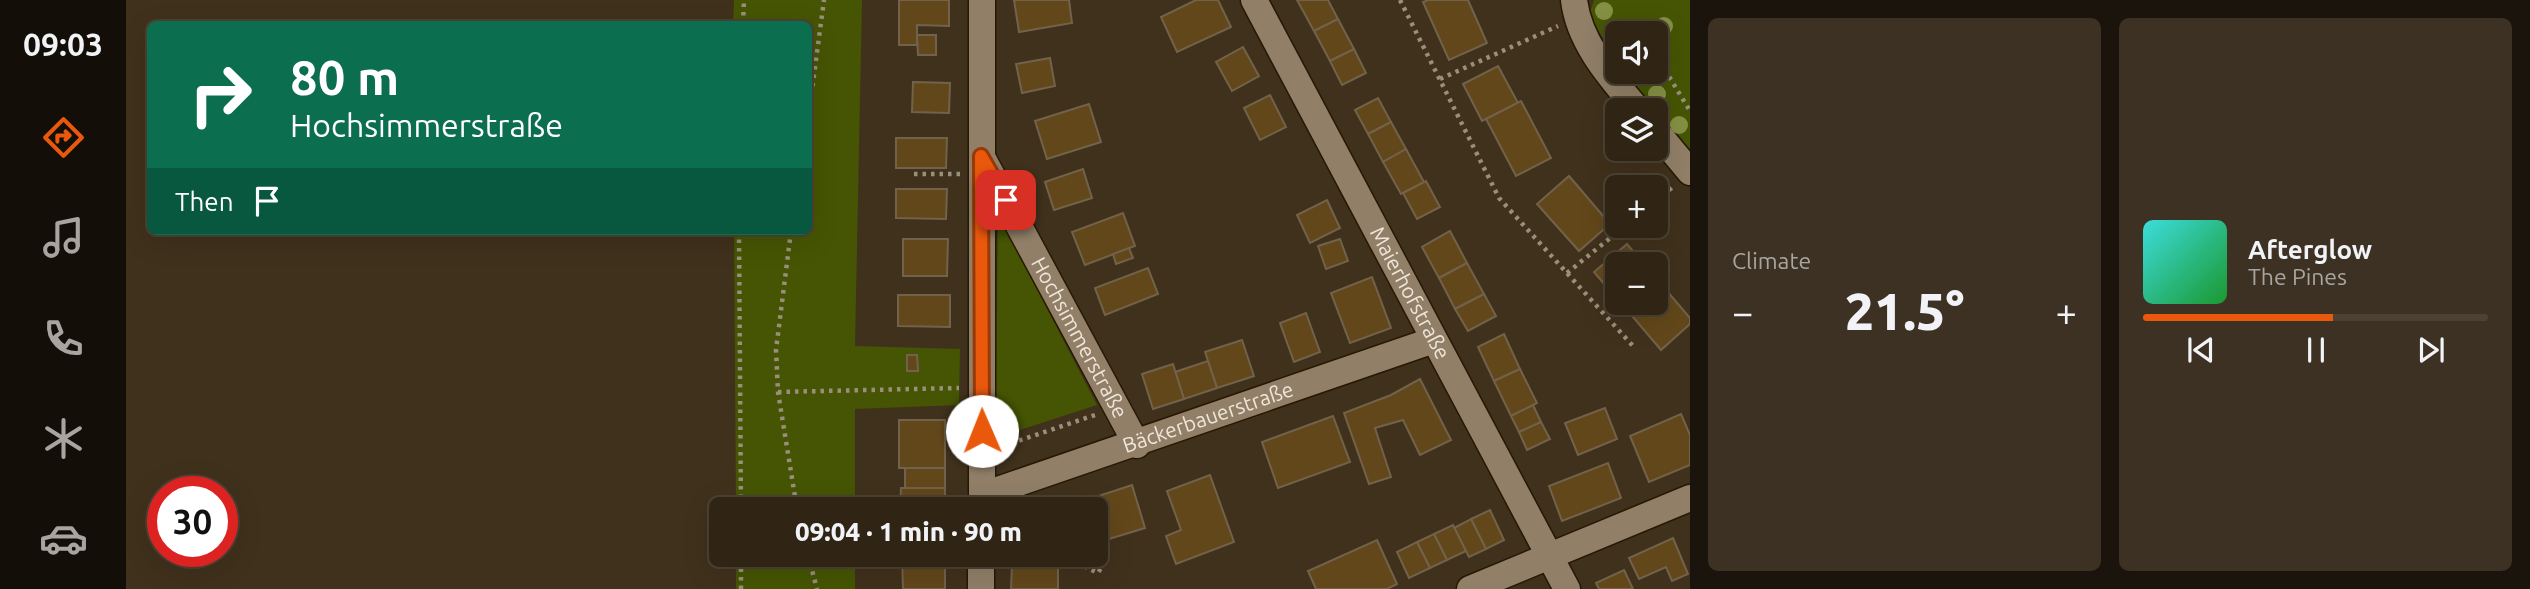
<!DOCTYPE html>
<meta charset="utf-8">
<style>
:root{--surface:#302515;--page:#3c3122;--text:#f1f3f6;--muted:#a8a5a0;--line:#4b4234;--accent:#ea580c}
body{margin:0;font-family:Ubuntu,sans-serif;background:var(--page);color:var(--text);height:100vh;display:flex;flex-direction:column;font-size:26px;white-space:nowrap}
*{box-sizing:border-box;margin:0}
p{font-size:23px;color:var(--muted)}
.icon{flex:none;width:38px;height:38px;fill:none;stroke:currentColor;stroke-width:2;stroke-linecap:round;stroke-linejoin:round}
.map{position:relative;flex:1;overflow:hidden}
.drawer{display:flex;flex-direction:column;gap:18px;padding:18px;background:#1a140c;width:840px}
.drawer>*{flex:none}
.guide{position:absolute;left:21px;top:21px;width:665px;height:214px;border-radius:10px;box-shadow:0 7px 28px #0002,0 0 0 2px var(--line);background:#0b6e4f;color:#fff;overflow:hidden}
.fabs{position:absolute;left:1479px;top:21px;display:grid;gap:14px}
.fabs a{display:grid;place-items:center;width:63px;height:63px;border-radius:10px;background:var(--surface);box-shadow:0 7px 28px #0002,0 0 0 2px var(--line);font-size:35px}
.speed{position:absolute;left:21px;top:476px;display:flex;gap:14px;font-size:35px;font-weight:700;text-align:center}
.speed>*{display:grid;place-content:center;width:91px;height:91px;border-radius:50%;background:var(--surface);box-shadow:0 7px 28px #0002,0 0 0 2px var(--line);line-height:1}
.speed .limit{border:10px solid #d22;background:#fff;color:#111}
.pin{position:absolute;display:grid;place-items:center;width:60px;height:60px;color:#fff;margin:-30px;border-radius:14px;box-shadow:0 4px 10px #0006}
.me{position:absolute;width:77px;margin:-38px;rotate:359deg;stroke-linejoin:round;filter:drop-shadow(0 0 5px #0008)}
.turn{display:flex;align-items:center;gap:24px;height:147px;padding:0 28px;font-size:32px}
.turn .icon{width:91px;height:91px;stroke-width:2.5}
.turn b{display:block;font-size:49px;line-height:60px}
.then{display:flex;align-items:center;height:66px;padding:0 28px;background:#0003;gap:14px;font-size:26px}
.big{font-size:52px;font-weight:800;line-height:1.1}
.drawer .card{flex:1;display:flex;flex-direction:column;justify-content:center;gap:10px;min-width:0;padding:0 24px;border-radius:10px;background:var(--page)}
.song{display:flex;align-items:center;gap:21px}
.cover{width:84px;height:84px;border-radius:10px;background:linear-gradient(135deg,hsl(180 70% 55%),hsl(130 70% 35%))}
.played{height:7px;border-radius:4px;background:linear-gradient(90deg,var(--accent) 55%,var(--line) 55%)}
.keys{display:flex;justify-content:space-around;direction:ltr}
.heat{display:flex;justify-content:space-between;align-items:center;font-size:38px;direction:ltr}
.drawer .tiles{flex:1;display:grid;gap:18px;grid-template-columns:repeat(2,1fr)}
.trip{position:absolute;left:583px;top:497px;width:399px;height:70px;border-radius:10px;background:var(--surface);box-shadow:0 7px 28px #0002,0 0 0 2px var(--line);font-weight:800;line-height:70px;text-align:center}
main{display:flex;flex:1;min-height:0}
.tabs{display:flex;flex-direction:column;width:126px;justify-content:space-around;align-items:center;background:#130f08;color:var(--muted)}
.tabs .icon{width:49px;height:49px}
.tabs .active{color:var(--accent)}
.tabs b{font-size:32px;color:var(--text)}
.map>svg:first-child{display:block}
.green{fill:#455503}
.building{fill:#62471a;stroke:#72624b;stroke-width:2}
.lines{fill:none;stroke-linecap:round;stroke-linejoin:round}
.street-casing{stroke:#271804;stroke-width:29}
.path{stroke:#9a8e7d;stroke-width:4.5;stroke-dasharray:3.5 5;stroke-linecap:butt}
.street{stroke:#917f68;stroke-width:26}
.tree{fill:#869044}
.route-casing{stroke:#983908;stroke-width:18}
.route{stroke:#ea580c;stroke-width:12}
.labels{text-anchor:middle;stroke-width:7;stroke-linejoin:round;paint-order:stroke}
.street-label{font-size:21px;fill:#efe5d9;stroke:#211a11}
</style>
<main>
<nav class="tabs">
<b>09:03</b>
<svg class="icon active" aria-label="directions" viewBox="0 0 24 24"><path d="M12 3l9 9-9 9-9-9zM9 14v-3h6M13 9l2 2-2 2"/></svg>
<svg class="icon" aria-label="music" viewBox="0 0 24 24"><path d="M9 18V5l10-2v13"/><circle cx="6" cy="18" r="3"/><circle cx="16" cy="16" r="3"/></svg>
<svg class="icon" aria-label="phone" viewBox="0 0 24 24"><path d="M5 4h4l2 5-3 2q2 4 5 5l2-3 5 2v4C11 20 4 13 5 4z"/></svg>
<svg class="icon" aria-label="climate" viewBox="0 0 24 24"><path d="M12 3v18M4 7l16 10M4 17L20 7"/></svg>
<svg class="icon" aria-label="car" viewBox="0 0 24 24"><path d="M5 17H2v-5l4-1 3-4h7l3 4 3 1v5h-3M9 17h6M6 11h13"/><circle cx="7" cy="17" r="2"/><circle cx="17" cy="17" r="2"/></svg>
</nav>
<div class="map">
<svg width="1564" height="589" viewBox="0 0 1564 589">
<rect width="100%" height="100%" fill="#40311c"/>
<!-- green -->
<g class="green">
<path d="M608,0h128l-7,346 105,3 -1,56 -104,4v100h-119l-2,-278h74v-207h-75z"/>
<path d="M1468,0h96v153l-66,-81h32v-39h-39v29l-28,-47z"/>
<path d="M872,214l99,191 -102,33z"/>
<rect x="610" y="555" width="119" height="34"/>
</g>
<!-- building -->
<g class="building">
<path d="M773,0h50v26l-32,-1v20h-18z"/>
<path d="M888,0h55l3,23 -53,9z"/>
<path d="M1070,0h22l13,27 -54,25 -16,-35z"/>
<path d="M1171,0h31l10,19 -24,12z"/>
<path d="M1302,0h40l19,43 -38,17 -26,-58z"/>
<path d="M1212,19l16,30 -24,12 -16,-30z"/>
<path d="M791,35h19v20h-18z"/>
<path d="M1117,47l16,29 -27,15 -16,-29z"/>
<path d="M1228,49l12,24 -24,12 -12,-24z"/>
<path d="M924,58l5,28 -33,7 -6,-29z"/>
<path d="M1372,66l20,37 -36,18 -19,-37z"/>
<path d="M787,82l37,1 -1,30 -37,-1z"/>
<path d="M1144,95l16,32 -26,13 -16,-32z"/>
<path d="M1252,98l13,24 -23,12 -13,-24z"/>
<path d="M1395,101l30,57 -35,18 -30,-57z"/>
<path d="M963,104l12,38 -54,17 -12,-38z"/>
<path d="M1265,122l15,27 -23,13 -15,-28z"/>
<path d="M770,138h51l-1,30h-50z"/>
<path d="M1280,149l18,33 -23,12 -18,-32z"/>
<path d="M957,169l9,29 -38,12 -9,-28z"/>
<path d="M1443,176l41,48 -31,27 -42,-47z"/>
<path d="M1300,181l14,26 -23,12 -14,-26z"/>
<path d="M770,189h51l-1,30 -50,-1z"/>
<path d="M1201,200l13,28 -30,15 -13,-28z"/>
<path d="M997,213l12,33 -50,19 -13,-33z"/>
<path d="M1324,231l17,32 -28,15 -17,-31z"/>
<path d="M777,239h45l-1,37h-44z"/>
<path d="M1214,239l8,22 -22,8 -8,-23z"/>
<path d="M1501,244l17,20h-27v35l-23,-27z"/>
<path d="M1003,248l4,10 -17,6 -3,-10z"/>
<path d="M1341,263l17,31 -29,15 -16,-31z"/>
<path d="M1022,268l10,26 -53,21 -10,-27z"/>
<path d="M1246,277l19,51 -41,15 -19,-50z"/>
<path d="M1530,278l34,40v6l-29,26 -40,-47h35z"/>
<path d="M1358,294l12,22 -28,15 -13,-22z"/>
<path d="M772,295h52v32l-52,-1z"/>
<path d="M1180,313l14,39 -26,10 -14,-39z"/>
<path d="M1378,334l16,35 -26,12 -16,-34z"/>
<path d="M1116,340l12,36 -37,12 -12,-36z"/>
<path d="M781,355h10l1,16h-11z"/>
<path d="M1082,361l9,27 -33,11 -9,-27z"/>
<path d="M1047,364l11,35 -31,10 -11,-35z"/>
<path d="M1394,369l17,34 -26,13 -17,-35z"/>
<path d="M1294,379l31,61 -31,15 -17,-35 -28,8 16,49 -22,7 -25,-71 47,-18z"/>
<path d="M1407,405l8,17 -22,10 -8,-16z"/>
<path d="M1479,408l12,31 -39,16 -13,-32z"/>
<path d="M1555,414l9,21v30l-41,17 -19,-46z"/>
<path d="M1207,416l17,46 -72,26 -16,-46z"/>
<rect x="773" y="420" width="46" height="48"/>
<path d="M1415,422l9,17 -23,11 -8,-18z"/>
<path d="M1482,463l13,35 -59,23 -13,-35z"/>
<rect x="779" y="468" width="40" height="20"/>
<path d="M1084,475l24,67 -58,22 -10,-28 15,-6 -14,-39z"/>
<path d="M1006,485l13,43 -49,15v-34h-37z"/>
<path d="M775,488h44v21h-45z"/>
<path d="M1364,510l14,30 -18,9 -15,-30z"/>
<path d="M1345,519l15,30 -17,8 -15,-29z"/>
<path d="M1327,525l13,26 -19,9 -13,-26z"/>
<path d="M1308,534l13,26 -17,8 -13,-26z"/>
<path d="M1547,538l15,36 -16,7 -6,-14 -27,12 -10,-21z"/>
<path d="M1251,540l20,44 -10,5h-71l-8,-18z"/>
<path d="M1291,542l13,26 -21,10 -12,-26z"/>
<path d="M776,555h43v34h-42z"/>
<path d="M886,563h46v26h-47z"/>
<path d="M1498,570l9,19h-34l-3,-6z"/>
</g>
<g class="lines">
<defs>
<g id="street">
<path d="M856,0v509"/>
<path id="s1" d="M1128,0l313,589"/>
<path d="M1448,0c5,43 37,78 64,110"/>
<path d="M1530,131l34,41"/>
<path id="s2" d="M857,159l154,286"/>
<path id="s3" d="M857,495l451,-155"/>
<path d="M855,589v-34"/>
<path d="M1344,589l220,-91"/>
</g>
</defs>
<!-- street casing -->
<use href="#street" class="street-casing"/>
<!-- path -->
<g class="path">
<path d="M1274,0l99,198 134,148"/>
<path d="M617,24l1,-24"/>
<path d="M1480,29l13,-2 8,6"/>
<path d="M1530,55l34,56"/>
<path d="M1314,79l118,-53"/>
<path d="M682,120l16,-120"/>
<path d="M788,174h46"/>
<path d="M1530,201l18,-15"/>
<path d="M613,231l2,278"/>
<path d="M665,231l-15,119 2,42 19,117"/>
<path d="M1441,273l58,-47"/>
<path d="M652,392l181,-4"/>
<path d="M877,446l92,-31"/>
<path d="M682,555l9,34"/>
<path d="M935,555l37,18 7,-12 -6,-19"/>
<path d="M615,589v-34"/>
</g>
<!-- street -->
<use href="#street" class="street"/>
</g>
<!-- trees -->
<g class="tree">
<circle cx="1478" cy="11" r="9"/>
<circle cx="1538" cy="26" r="9"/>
<circle cx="1531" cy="94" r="9"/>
<circle cx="1553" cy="125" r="9"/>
</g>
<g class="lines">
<defs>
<path id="route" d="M856,431l-1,-275 25,44"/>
</defs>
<!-- route casing -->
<use href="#route" class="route-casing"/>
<!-- route -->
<use href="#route" class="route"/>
</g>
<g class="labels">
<!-- street labels -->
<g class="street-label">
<text dy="7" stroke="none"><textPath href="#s1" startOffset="332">Maierhofstraße</textPath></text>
<text dy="7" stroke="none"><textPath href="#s2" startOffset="203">Hochsimmerstraße</textPath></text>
<text dy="7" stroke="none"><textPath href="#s3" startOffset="238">Bäckerbauerstraße</textPath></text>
</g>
</g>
</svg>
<div class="fabs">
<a><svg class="icon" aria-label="sound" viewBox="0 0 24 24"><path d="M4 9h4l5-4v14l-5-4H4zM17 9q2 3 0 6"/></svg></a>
<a><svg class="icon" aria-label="layers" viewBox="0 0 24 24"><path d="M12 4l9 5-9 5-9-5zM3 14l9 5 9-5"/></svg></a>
<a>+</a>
<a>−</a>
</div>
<div class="speed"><div class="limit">30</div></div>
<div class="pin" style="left:880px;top:200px;background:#d93025"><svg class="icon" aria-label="arrive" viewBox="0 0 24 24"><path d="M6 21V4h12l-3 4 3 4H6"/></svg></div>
<svg class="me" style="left:856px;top:431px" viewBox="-20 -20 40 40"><circle r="19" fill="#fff"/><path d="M0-13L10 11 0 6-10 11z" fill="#ea580c"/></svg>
<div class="trip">09:04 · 1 min · 90 m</div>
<div class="guide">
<div class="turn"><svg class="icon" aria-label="right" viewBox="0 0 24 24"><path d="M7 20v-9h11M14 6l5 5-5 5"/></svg><div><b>80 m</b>Hochsimmerstraße</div></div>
<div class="then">Then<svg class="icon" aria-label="arrive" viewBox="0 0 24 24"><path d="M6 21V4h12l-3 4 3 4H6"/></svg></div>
</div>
</div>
<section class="drawer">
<div class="tiles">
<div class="card"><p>Climate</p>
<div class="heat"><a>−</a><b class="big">21.5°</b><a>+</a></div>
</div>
<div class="card">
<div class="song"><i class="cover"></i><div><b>Afterglow</b><p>The Pines</p></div></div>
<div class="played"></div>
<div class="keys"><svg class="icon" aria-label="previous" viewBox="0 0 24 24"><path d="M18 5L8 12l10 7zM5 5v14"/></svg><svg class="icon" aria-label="pause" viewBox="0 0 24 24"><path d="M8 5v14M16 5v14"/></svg><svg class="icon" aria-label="next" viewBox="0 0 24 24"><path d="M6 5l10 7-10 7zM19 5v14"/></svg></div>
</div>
</div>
</section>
</main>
